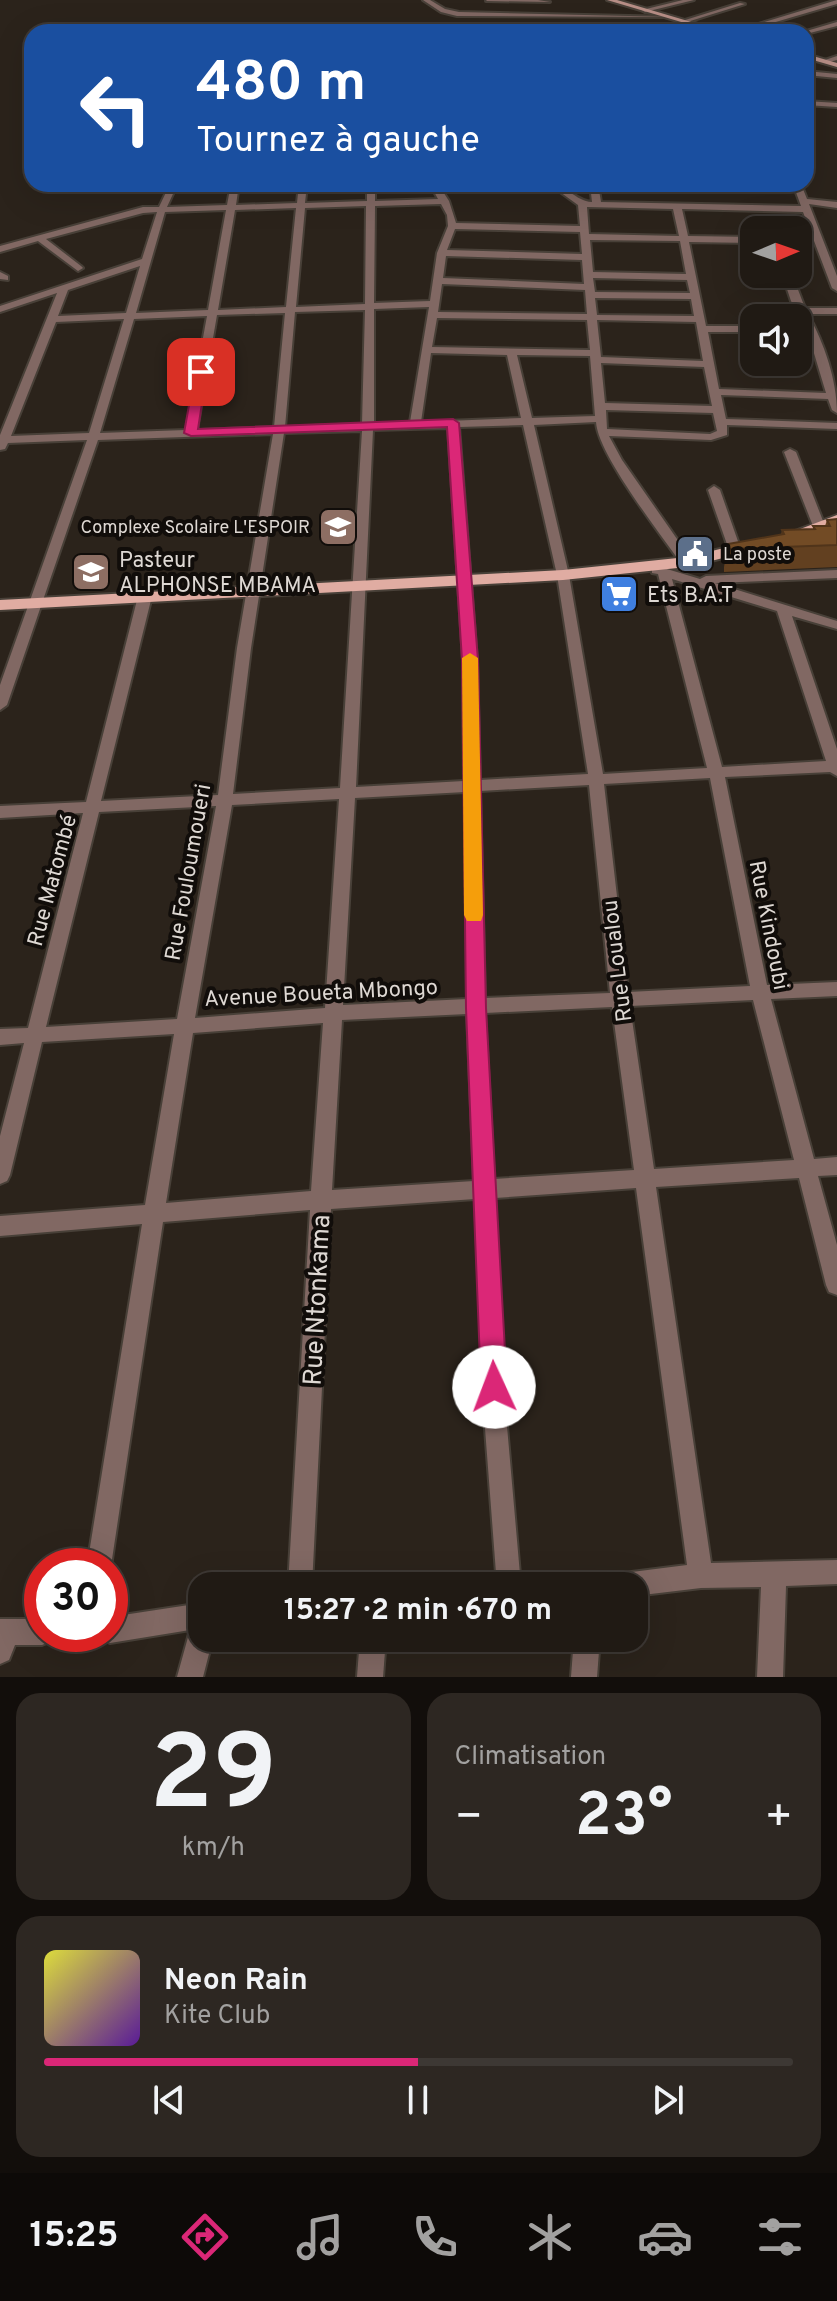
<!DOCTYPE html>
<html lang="fr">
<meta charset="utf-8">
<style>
:root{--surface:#201a14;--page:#2d2722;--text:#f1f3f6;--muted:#a2a1a0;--line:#3d3834;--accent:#db2777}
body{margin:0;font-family:Overpass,sans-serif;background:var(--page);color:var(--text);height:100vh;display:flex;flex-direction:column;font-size:30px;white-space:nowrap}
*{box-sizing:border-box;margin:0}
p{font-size:26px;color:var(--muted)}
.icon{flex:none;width:44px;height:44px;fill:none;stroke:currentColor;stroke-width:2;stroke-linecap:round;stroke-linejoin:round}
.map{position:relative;height:1677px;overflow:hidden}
.sheet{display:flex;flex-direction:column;gap:16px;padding:16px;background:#120e0b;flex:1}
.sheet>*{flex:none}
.banner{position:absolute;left:24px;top:24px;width:790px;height:168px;border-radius:24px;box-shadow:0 8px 32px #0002,0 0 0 2px var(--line);background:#1a4fa0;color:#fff;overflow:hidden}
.needle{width:52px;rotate:88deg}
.tools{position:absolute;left:740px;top:216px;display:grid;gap:16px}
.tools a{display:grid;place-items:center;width:72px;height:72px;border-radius:16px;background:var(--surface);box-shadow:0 8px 32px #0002,0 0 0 2px var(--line);font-size:40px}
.speed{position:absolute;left:24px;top:1548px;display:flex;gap:16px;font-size:40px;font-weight:700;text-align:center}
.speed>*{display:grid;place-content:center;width:104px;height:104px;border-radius:50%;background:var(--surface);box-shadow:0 8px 32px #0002,0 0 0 2px var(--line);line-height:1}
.speed .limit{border:12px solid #d22;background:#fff;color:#111}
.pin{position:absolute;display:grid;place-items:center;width:68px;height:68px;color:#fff;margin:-34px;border-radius:16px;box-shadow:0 4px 12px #0006}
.me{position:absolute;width:88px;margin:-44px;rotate:358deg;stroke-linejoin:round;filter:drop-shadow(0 0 6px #0008)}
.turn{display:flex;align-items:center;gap:28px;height:168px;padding:0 40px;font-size:36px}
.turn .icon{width:104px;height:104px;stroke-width:2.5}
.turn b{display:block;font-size:56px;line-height:68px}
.big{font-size:60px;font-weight:700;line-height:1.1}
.sheet .card{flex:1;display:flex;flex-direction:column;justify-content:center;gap:12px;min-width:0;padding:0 28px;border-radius:24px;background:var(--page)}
.sheet .dial{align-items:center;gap:0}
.dial b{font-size:104px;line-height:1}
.song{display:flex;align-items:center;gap:24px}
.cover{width:96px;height:96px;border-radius:12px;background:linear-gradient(135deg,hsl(60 70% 55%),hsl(270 70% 35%))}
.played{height:8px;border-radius:4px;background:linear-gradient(90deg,var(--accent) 50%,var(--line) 50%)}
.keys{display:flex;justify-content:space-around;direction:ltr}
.heat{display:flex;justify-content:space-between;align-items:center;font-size:44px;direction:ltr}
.sheet .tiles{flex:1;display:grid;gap:16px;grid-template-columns:1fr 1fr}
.card:last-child{grid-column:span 2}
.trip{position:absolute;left:188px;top:1572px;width:460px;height:80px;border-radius:24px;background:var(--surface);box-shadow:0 8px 32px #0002,0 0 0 2px var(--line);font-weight:700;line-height:80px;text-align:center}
.dock{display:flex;height:128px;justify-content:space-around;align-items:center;background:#0d0a08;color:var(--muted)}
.dock .icon{width:56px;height:56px}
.dock .current{color:var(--accent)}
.dock b{font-size:36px;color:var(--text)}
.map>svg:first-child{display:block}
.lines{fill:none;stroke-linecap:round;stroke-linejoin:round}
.street-casing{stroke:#484038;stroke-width:4}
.secondary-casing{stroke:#484038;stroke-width:4}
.primary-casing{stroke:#484038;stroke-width:4}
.street{fill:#816863;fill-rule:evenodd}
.secondary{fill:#b78e86;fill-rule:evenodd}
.primary{fill:#e0aca2;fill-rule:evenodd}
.wall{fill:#624020}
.building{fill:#724b25;stroke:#50341a;stroke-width:2}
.route{fill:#db2777;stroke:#8e194d;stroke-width:2}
.slow{fill:#f59e0b}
.labels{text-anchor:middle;stroke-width:8;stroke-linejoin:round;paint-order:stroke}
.far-poi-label{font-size:18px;fill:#ded8d3;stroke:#110d0a;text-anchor:end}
.poi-label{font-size:22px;fill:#ded8d3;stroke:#110d0a;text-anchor:start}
.street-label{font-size:22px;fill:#ded8d3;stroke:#110d0a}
.near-street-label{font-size:26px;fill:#ded8d3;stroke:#110d0a}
</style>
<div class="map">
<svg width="837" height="1677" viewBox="0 0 837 1677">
<rect width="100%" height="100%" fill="#2b231b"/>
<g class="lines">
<defs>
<g id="street">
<path d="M423,0h7l15,9 14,3 214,5 -216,-1 -16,-4z"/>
<path d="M538,0l12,2 -64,-1 1,-1z"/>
<path d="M683,0h11l-49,12 -3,-2z"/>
<path d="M837,0v4l-95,28h-10z"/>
<path d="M740,3l5,1 -58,18 -5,-1z"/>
<path d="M837,22v4l-31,8 -3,-2z"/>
<path d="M460,28l170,2 3,2 -175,-1z"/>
<path d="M837,56v4l-12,3 -3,-2z"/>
<path d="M806,71l31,3v4l-31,-3z"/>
<path d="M806,101l31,2v4l-31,-2z"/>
<path d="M170,184l7,1 -10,22 60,-2 4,-21h8l-3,21 61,-2 2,-19h8l-2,19 62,-2v-17h8v17l63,-2 -8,-15h8l11,17 7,22 124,3 -2,-21 -29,-21c17,0 26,17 43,18l-2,-18h8l3,18 200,4 -8,-22h8l6,15 30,3v6l-28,-4 28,72v15l-5,-3 -29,-76 -121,-3 6,27 66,1v6l-65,-1 17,84h48v6h-46l11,57 107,4 -19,-63 -16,-29 -9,-27h10l13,34h32v6h-29c16,29 29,66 29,99l-5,-3 -4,-11 -107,-4 5,24 111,4v6l-110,-4v10l-16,5 -102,-4 13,24 71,102 -1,3h-10c-21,-31 -84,-110 -86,-143l-62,3 35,150 34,199 104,-6 -49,-194 -6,-1v-6l5,-1 43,13 6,-3 131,-6v8l-122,5 122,38v8l-45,-13 45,133v27l-7,-4 -105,5 42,208 70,-3v14l-66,3 43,160 23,-2v18l-19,1 19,69v50l-8,-3 -3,-7 -27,-107 -143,9 55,376 126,-3v24l-51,2 -3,91h-26l4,-90 -60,1 -67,8v-10h-30l3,-9 9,-3 71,-9 -51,-377 -141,10 11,217 15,171h-24l-13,-171 -9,-216 -144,10 -19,377h-24l22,-376 -147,12 -52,344 -1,3v-3h-23l55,-342 -142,12v-20l145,-11 29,-171 -132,8 -32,133 -3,6 -7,3v-48l24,-93 -24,2v-16l28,-1 55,-215 -83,5v-12l86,-4 52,-206 7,-4 7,4 -51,205 117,-6 19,-147 36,-214 -175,6 -91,265 -7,5v-25l87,-245 -79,3 -3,6 -5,1v-15l57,-142 -57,19v-6l142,-47 15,-47 -14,1 -97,26 35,27 2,2 -5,3 -40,-30 -38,11v-6l143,-39h16zM441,204l6,11 1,11 -11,27 -7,48 -56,2 1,-97zM366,206l-1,98 -69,3 9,-99zM587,207l86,2 6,27 -90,-2zM296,208l-10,99 -68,3 17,-100zM226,210l-18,100 -72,3 29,-101zM455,229l125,3 2,22 -135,-4zM590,240l90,1 6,33 -93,-2zM446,256l136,4 2,24 -141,-6zM140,266l-14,47 -68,3 10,-26zM593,278l94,2 3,13 -95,-1zM442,284l143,6 2,24 -149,-2zM595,298l96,1 3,17 -97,-1zM429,307l-19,115 -36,2v-115zM365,310l-3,114 -77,3 10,-115zM285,313l-11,114 -77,3 20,-115zM207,316l-21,114 -86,3 34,-114zM437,318l150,2 3,30 -158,-3zM124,319l-35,114 -78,3 45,-114zM597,320l99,2 7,39 -102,-4zM431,353l76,2 14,63 -100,4zM517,355l73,1 5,60 -63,2zM601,363l103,4 8,39 -107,-3zM606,410l107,3 4,18 -7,3 -103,-5zM523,425l34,150 31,199 -108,6 -3,-120 -18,-233zM448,428l15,232 1,121 -108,6 17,-357zM362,431l-22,357 -107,6 18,-146 33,-215zM672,579l105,32 49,150 -104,6zM710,778l40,208 -122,6 -24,-208zM589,785l21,208 -125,5 -5,-207zM465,792l2,207 -124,6 12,-207zM339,799l-14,209 -130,10 37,-213zM216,806l-39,213 -131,8 53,-215zM753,1000l41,160 -140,9 -24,-163zM612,1007l22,163 -140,9 -9,-166zM467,1014l7,167 -142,9 10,-170zM323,1023l-12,168 -145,12 27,-170z"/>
<path d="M0,272l8,4v4l-8,-1z"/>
<path d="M790,449l6,3 29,74 -2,3h-8l-2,-3 -29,-74z"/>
<path d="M714,486l6,4 21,60 -2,3 -4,1 -6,-4 -21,-60z"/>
<path d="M202,1603v35h11l-10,39h-26l13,-47 -80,13 -9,-4 -2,-5h11v-17z"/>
<path d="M0,1619h42v15h12l-3,7 -9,4h-27l-6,15 -9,4z"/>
<path d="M360,1638h26l-3,39h-26z"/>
<path d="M574,1638h26l-3,39h-26z"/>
</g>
<g id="secondary">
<path d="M607,0h10l108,32h-10z"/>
<path d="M806,54l31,9v4l-31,-9z"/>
</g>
<g id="primary">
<path d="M837,515v10l-42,14 -8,-5z"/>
<path d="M753,541l8,5 -2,3 -72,18 -124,13 -563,30v-10l563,-30 124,-13z"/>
</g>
</defs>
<!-- street casing -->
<use href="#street" class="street-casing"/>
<!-- secondary casing -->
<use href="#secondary" class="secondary-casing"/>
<!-- primary casing -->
<use href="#primary" class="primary-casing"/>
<!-- street -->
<use href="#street" class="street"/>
<!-- secondary -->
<use href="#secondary" class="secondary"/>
<!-- primary -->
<use href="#primary" class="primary"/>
</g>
<!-- wall -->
<path class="wall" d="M837,519v48l-113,5v-5l4,-23 53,-9 1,-5 31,-1v-3h12l2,-6z"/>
<!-- building -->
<path class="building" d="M837,519v26l-108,4 -1,-5 56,-10 -2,-4 33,-1 -2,-3h17l-3,-6z"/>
<!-- route -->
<path class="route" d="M201,369l6,3 -9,57 255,-10 6,4 19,237 8,348 21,379 -4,9 -9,4 -9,-4 -4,-9 -15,-379 -4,-348 -15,-233 -256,9 -7,-3 11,-61z"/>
<!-- slow -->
<path class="slow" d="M470,653l8,5 5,257 -2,6h-14l-3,-6 -2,-257z"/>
<!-- icons -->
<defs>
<symbol id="school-square" viewBox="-11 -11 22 22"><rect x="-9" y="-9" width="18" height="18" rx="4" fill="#8d6e63" stroke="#110d0a"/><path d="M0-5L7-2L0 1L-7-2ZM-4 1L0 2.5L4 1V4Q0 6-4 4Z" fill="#fff"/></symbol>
<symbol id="civic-square" viewBox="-11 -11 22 22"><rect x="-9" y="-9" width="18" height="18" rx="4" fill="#5c6f8a" stroke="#110d0a"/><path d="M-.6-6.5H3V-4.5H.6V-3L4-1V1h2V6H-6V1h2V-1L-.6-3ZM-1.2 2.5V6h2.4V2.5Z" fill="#fff"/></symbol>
<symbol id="supermarket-square" viewBox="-11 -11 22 22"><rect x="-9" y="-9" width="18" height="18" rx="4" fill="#3f7fe0" stroke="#110d0a"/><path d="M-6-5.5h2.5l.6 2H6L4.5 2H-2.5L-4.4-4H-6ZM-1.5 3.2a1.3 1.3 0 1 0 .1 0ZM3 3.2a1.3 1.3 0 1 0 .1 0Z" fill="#fff"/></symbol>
</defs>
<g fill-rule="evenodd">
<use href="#school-square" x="316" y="505" width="44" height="44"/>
<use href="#civic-square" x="673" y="532" width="44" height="44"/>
<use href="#school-square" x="69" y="550" width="44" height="44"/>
<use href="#supermarket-square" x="597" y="572" width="44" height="44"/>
</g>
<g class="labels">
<!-- far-poi labels -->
<g class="far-poi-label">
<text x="310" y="533">Complexe Scolaire L'ESPOIR</text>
<text x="723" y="560" text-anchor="start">La poste</text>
</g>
<!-- poi labels -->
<g class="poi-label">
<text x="119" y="567">Pasteur<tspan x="119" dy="25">ALPHONSE MBAMA</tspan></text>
<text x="647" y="602">Ets B.A.T</text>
</g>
<!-- street labels -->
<g class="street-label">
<text transform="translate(187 872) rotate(-80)" y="8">Rue Fouloumoueri</text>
<text transform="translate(51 880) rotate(-75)" y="8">Rue Matombé</text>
<text transform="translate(770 925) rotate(79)" y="8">Rue Kindoubi</text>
<text transform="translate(616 961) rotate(-97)" y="8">Rue Loualou</text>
<text transform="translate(321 992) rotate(-3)" y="8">Avenue Boueta Mbongo</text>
</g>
<!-- near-street labels -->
<g class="near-street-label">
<text transform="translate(316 1300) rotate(-87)" y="9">Rue Ntonkama</text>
</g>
</g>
</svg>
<div class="tools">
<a><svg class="needle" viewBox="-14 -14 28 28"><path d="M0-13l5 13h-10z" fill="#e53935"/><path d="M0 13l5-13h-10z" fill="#a2a1a0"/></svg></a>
<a><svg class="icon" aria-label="sound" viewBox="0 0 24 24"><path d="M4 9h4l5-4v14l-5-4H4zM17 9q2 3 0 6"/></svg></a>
</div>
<div class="speed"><div class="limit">30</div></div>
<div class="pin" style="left:201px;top:372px;background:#d93025"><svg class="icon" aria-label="arrive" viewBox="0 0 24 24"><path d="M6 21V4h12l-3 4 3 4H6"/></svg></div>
<svg class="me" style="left:494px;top:1387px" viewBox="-20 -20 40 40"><circle r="19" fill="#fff"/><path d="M0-13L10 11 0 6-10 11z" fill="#db2777"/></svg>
<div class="trip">15:27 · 2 min · 670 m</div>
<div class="banner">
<div class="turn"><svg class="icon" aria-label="left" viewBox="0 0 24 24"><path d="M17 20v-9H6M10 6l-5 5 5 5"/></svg><div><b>480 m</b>Tournez à gauche</div></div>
</div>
</div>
<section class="sheet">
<div class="tiles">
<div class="card dial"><b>29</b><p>km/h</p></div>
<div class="card"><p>Climatisation</p>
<div class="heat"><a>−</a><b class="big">23°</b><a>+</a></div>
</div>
<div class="card">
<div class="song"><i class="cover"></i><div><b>Neon Rain</b><p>Kite Club</p></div></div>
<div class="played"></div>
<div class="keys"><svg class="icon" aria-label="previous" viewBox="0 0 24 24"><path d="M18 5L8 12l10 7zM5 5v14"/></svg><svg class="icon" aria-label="pause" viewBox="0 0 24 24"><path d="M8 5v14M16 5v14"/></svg><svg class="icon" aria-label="next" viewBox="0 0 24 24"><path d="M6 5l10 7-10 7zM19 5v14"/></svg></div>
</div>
</div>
</section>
<nav class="dock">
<b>15:25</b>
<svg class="icon current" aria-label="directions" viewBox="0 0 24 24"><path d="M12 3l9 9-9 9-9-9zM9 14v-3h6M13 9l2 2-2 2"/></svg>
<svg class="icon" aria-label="music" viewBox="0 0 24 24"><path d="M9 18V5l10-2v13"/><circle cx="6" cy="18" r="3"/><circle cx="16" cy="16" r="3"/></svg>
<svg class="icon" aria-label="phone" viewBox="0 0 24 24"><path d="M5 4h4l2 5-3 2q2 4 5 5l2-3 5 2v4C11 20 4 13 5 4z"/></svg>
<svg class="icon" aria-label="climate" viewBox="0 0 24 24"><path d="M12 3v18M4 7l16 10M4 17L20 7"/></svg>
<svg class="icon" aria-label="car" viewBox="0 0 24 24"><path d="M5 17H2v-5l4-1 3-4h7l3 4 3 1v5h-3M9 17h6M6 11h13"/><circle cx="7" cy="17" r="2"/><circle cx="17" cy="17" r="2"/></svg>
<svg class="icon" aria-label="filters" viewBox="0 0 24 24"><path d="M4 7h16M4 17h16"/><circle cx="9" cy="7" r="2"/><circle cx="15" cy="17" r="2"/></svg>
</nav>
